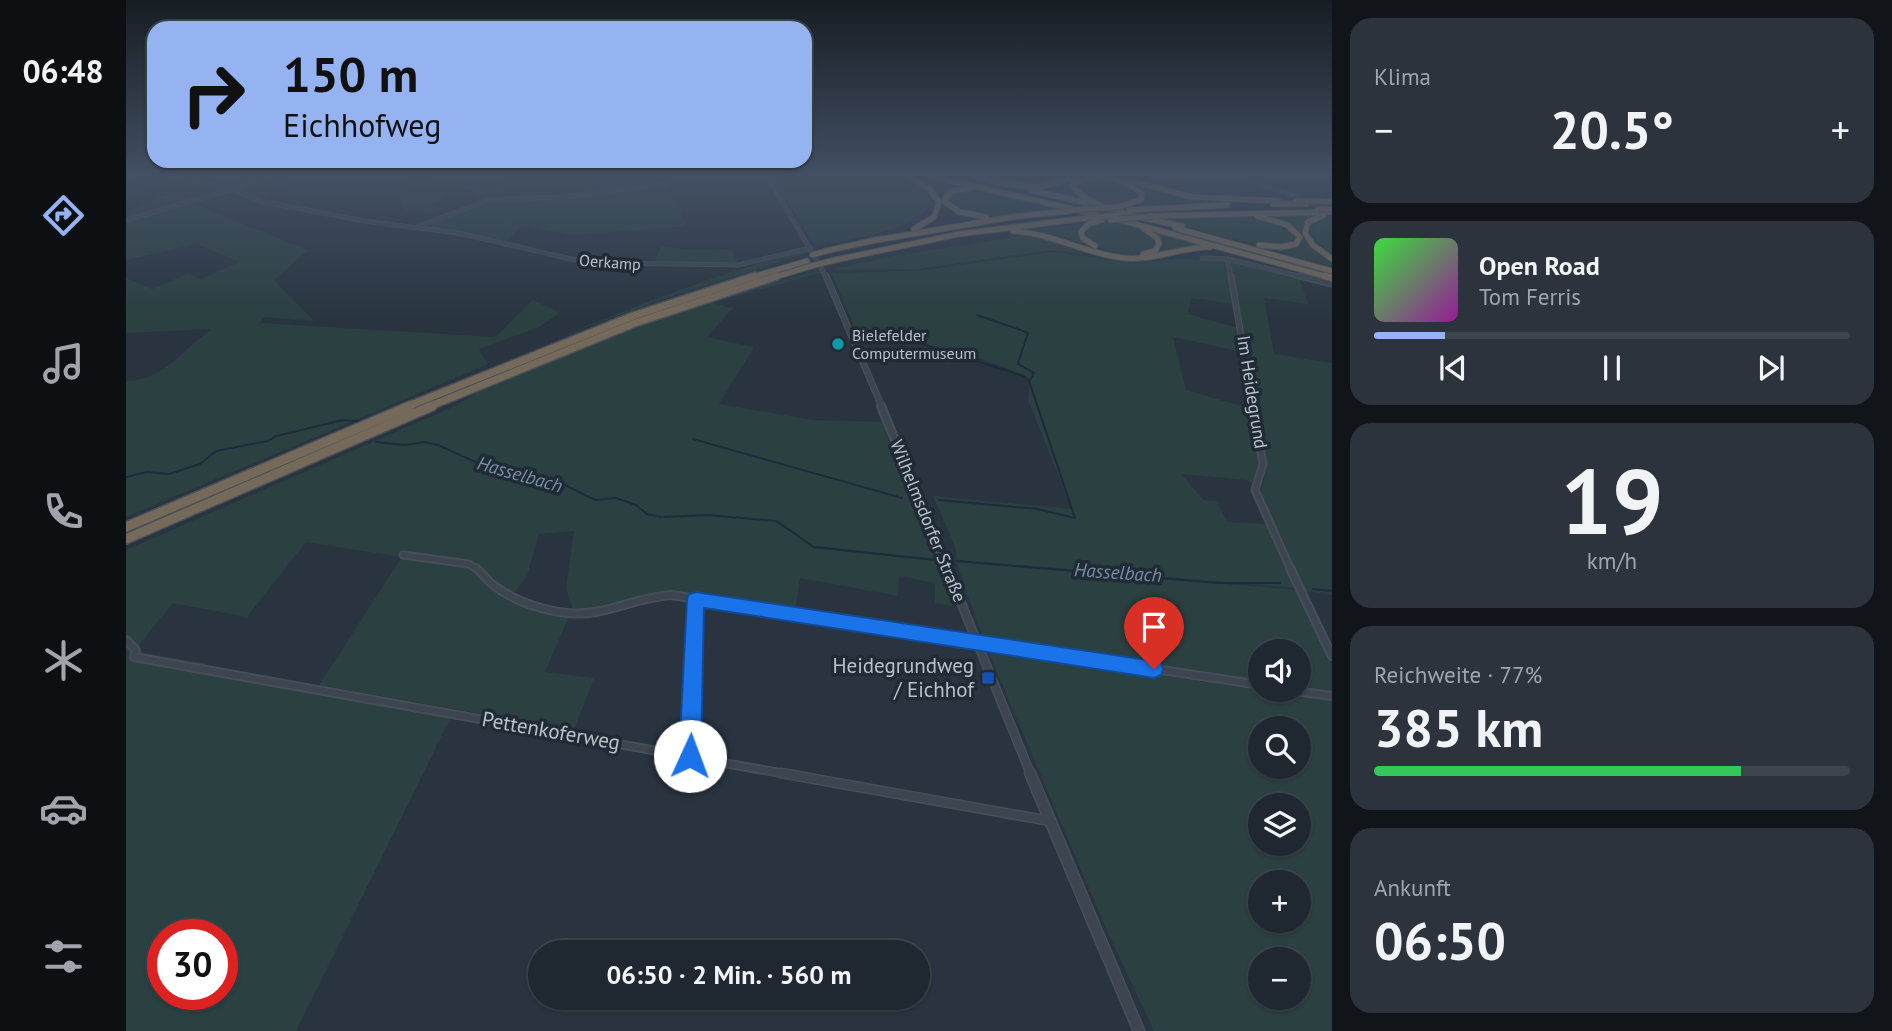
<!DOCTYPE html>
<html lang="de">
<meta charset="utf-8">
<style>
:root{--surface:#1f2730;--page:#2c333c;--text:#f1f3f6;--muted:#a1a5ab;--line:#3c444c;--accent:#95b2f1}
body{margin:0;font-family:"PT Sans",sans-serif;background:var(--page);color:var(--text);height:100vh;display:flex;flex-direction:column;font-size:26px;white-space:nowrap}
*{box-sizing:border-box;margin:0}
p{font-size:23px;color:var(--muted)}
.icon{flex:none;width:38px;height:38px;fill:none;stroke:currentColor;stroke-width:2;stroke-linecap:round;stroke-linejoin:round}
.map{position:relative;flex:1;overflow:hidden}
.sheet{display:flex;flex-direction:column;gap:18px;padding:18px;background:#11151a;width:560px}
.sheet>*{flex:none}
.banner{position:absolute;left:21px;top:21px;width:665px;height:147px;border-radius:21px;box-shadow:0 2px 5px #0004,0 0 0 2px var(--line);background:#95b2f1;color:#111;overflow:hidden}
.tools{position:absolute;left:1122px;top:639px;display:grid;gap:14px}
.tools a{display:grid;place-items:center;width:63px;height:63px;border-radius:50%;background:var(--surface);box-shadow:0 2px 5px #0004,0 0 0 2px var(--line);font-size:35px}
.speed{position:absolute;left:21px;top:919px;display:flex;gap:14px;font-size:35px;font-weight:700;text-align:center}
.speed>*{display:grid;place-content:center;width:91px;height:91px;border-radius:50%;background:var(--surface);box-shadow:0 2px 5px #0004,0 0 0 2px var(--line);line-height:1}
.speed .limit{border:10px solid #d22;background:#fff;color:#111}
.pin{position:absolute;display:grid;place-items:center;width:60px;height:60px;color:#fff;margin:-72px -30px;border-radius:50% 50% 50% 0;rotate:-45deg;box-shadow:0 0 7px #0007}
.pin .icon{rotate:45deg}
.me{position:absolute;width:77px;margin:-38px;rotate:2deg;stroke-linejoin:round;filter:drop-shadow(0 0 5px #0008)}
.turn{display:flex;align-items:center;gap:24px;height:147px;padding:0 21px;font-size:32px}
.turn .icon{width:91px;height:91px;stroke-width:2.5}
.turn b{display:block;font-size:49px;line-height:60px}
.big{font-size:52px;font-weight:600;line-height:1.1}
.sheet .card{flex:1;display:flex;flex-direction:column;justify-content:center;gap:10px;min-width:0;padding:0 24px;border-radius:21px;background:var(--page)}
.sheet .dial{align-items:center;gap:0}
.dial b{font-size:91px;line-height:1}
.song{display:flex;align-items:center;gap:21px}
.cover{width:84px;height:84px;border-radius:10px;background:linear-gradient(135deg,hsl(120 70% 55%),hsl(300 70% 35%))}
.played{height:7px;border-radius:4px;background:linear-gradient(90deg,var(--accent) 15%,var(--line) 15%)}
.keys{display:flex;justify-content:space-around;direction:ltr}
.heat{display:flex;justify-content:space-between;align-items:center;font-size:38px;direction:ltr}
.charge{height:10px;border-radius:5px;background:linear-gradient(90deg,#34c759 77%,var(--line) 0)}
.trip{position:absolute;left:402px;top:940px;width:402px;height:70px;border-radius:35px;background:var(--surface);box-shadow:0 2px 5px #0004,0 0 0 2px var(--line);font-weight:600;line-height:70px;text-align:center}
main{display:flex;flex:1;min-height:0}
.menu{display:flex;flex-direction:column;width:126px;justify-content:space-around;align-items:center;background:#0c1013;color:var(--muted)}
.menu .icon{width:49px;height:49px}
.menu .active{color:var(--accent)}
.menu b{font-size:32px;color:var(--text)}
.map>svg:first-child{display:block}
.green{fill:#2b4041;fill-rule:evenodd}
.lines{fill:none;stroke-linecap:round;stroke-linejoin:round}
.stream{stroke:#1c2c3d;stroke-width:2}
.minor-far4-casing{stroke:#464f59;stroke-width:5}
.minor-far3-casing{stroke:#464f59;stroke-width:7}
.minor-far2-casing{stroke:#464f59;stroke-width:9}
.minor-far1-casing{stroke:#464f59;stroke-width:10}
.minor-casing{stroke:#464f59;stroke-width:11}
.tertiary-far4-casing{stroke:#464f59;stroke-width:5}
.tertiary-far3-casing{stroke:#464f59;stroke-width:7}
.tertiary-far2-casing{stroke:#464f59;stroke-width:10}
.tertiary-far1-casing{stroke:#464f59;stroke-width:10}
.tertiary-casing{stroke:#464f59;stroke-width:13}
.motorway-far2-casing{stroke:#47515a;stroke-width:7}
.motorway-far1-casing{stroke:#47515a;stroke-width:10}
.motorway-casing{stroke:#47515a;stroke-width:12}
.minor-far4{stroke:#3d4650;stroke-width:3.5}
.minor-far3{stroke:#3d4650;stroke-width:4.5}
.minor-far2{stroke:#3d4650;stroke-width:5}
.minor-far1{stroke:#3d4650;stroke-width:6}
.minor{stroke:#3d4650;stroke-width:8}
.tertiary-far4{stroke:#3d4650;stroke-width:3.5}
.tertiary-far3{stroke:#3d4650;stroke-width:4.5}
.tertiary-far2{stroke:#3d4650;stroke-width:6}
.tertiary-far1{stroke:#3d4650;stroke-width:7}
.tertiary{stroke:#3d4650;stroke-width:10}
.motorway-far2{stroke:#75695a;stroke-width:5}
.motorway-far1{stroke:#75695a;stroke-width:7}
.motorway{stroke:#75695a;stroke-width:9}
.motorway-bridge-casing{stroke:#47515a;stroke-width:7;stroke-linecap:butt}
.motorway-bridge{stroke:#75695a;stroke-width:5}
.route{fill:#1a73e8;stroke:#114b97;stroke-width:2}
.culture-dot{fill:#0f9aa8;stroke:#212b35;stroke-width:2.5}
.transit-dot{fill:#1a4fb4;stroke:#212b35;stroke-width:2.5}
.labels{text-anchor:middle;stroke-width:7;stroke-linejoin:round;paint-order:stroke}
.far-street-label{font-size:16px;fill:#b9c1ca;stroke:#212b35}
.far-poi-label{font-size:16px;fill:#b9c1ca;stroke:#212b35;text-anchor:start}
.street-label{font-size:18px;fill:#b9c1ca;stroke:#212b35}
.water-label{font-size:19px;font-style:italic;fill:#768ea6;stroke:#212b35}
.near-poi-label{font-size:21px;fill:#b9c1ca;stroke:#212b35;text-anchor:end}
.near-street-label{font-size:21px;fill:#b9c1ca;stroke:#212b35}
</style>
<main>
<nav class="menu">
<b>06:48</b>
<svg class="icon active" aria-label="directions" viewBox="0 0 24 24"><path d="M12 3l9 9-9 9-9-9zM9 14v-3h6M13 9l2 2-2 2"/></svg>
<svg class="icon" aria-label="music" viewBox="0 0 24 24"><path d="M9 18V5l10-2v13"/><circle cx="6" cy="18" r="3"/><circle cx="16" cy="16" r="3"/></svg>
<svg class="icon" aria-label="phone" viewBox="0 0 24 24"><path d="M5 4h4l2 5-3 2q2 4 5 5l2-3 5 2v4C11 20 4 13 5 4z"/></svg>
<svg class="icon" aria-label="climate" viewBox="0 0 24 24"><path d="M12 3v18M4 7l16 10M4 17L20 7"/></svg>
<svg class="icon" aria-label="car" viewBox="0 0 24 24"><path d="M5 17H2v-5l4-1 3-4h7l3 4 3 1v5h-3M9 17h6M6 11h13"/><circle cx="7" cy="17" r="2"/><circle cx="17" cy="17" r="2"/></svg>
<svg class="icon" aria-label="filters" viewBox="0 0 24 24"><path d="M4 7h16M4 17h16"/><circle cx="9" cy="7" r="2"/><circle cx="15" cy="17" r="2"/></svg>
</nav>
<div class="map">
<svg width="1206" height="1031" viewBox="0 0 1206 1031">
<rect width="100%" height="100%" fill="#293440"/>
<!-- green -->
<g class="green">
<path d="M0,174h32l67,14 -99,32v-9l40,-16 -35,-14 -5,2z"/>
<path d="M148,174h61l-14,8 -21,-5 -41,23 -23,-11z"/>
<path d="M386,174h145v3l-4,1 1,7 -88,11 -79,4 -10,3 4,-7c-19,-12 -34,-2 -51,9l13,4 -8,4 -32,-2 -4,-15 12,-16 84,7z"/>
<path d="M656,174c37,0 76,-4 113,0 10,1 26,9 32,18 23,35 -91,49 -111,54l-44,-67z"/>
<path d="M840,174h105l3,2 -42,10z"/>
<path d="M976,179l24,5 11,6 3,6c-21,17 -45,7 -65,-6l5,-9z"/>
<path d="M998,181l94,20 -79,3 6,-5 -1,-5z"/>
<path d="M541,185l20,41 -111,9 -55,-9 -16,17 -83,-16 65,-26 78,-4z"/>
<path d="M847,189l10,1 82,18c-36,5 -85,19 -117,-6l-1,-4 8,-6z"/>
<path d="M61,202l121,48 -34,30 40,41 -49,-4 -6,6 236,14 38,-37 27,13 -21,14 -60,22 9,15 -362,153v-136c39,0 56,-32 86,-52l-86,4v-55l26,11 35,-15 14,5 38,-17 -42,-18 -71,16v-39z"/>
<path d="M1193,214l-11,5 -7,11 8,13 23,18v6l-69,-20 37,-2 3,-6 -9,-11 -31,-12z"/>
<path d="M1121,215c16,3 43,7 50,24 -22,19 -112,-14 -139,-21z"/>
<path d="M1206,216v40l-19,-18 -3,-9 6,-7z"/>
<path d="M993,221l22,8 12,8 2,11c-19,13 -58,5 -71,-14l1,-4 7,-6z"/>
<path d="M955,224c-16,29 63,39 81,24l-1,-8 -16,-13 67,19c-26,-1 -45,11 -69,11 -31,1 -56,-13 -84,-21 -11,-3 -22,-4 -32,-6z"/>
<path d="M896,236l26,2 45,16 -41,-4 -135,19 -86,1 62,-14z"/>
<path d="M535,246l28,4 42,-1 7,14h-84z"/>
<path d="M678,251l7,1 -138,44 -111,40c79,-32 160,-64 242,-85z"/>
<path d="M927,252l83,11 44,-4 46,2 8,43 -43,-6 -3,16 50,14 4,24 -69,-15 13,53 66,19 8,57 -8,17 -6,-3 -64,-6 21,26 13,1 12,21 37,2 33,64 -341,-28 -2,-14 -22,-50 139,13 -44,-109 2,-19c-18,-20 -143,-46 -175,-53l-23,-55 86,-2z"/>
<path d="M1105,262l68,16 9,26 -44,-6 10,56 58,9v232l-27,-4 -45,-95 7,-29z"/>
<path d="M695,270l2,2 -111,31 21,5 -26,29 47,10 -35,57 94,16 69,2 25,73 28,64 -122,-13 -33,-25 -8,-1 8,2 33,26 122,12 18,46 -18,-3v-20l-36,-7 -1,20 -98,-18 -5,34 -126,-19 -95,19 -8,-24 8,-57 -35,3 -12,42 -13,17 -20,-10 -20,-20 -41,-7 -6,3 43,7 25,24 74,26 -24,56 49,6 -20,52 -255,-45 83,-128 -96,-15 -59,75 -74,-14 -39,48 73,13 -6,8 250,45 -155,314h-170v-481l329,-144 23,-14 187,-76 70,-24zM37,934h59v60h-59z"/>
<path d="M830,562l343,28 33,74v28l-33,-5 -1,-36h-38v30l-276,-41z"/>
<path d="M861,649l345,52v330h-178l-46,-98zM1134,728h38v38h-38zM1134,805h38v39h-38zM1134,882h38v38h-38zM1172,959v39h-38v-39z"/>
</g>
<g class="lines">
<!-- stream -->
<g class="stream">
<path d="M851,315l44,15"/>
<path d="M731,329l59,13 108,34 5,5 46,137 -38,-9 -98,-9"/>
<path d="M892,363l10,-30 -5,-2"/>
<path d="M892,364l16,9 -4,7"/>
<path d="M567,439l209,59"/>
<path d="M250,442l29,3 20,-3 13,3 55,25 29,2 37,10 36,18 21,-2 20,7 11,9 14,3"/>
<path d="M0,477l21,-5 22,2 31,-10 16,-13 52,-10 8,-5 67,-16 14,1"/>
<path d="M538,517l44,-2 68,6 38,26 121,13"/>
<path d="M830,561l262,22h62"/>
<path d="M1187,589l19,2"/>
</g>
<defs>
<g id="minor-far4">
<path d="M39,174l68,15 26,12 105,20 94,12 113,26 37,4 130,2 73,-17"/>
<path d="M533,174h37"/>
<path d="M616,174l17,4 20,-4"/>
<path d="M0,220l107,-31 39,-15"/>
<path d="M293,226l69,-26 78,-3 101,-13 3,-8"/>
<path d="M1076,258l26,1 79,19"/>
<path d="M1102,259l3,19"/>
</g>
<g id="minor-far3">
<path d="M1105,276l22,131"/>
<path d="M1174,276l32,8"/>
</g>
<g id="minor-far2">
<path d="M1127,406l10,58 -8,26 36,80"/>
<path d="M277,555l66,9 9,6"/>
</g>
<g id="minor-far1">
<path d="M350,568c6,5 10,11 16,16 26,21 71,34 104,28 25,-5 49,-15 75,-17l589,90"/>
<path d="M1164,568l42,88"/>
<path d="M0,640l10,10 -2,7 657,118"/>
<path d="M1161,690l45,6"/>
<path d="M564,756l6,-157"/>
</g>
<path id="minor" d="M655,773l269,48"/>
<g id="tertiary-far4">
<path d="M640,174l61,104"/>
<path d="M1107,174l97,35"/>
</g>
<path id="tertiary-far3" d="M700,276l56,131"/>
<path id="tertiary-far2" d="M755,406l67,164"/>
<path id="tertiary-far1" d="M821,568l84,207"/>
<path id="tertiary" d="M904,773l109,258"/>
<g id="motorway-far2">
<path d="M779,174l24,14 10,14 -5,15 -20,12"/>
<path d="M795,174l203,47 208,57"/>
<path d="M834,174l47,10"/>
<path d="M1005,181l61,16 86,4"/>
<path d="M875,183l37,4 41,-11"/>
<path d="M846,188l-21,3 -7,10 15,11 27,5"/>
<path d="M905,190l55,13"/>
<path d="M1193,201l13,1"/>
<path d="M1147,204h33"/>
<path d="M992,207l23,-7 1,-6c-18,-17 -48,-23 -70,-9 18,27 80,34 110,41"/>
<path d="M1003,210l98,-5"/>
<path d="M1198,215l-16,7 -3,11 8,12 19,14"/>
<path d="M1029,216l177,-4"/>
<path d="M1131,216l30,9 13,12 -4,7 -15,3 -22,-2"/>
<path d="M1017,228l14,10 2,6 -4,7 -12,3"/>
<path d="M1049,228l157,43"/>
<path d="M887,231c39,2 72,23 111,27 29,3 57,-11 86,-11"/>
<path d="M751,240l135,-23 58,-6"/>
<path d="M969,246l-12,-8 -2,-6 7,-8 14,-4"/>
<path d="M700,251l54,-12"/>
<path d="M709,260l124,-26 136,-17"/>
<path d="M623,278l58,-17"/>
<path d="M646,278l39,-12"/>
</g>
<g id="motorway-far1">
<path d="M1199,276l7,2"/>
<path d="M280,407l227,-91 122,-40"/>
<path d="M302,407l207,-84 142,-47"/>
</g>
<g id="motorway">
<path d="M0,527l284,-121"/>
<path d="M0,539l306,-133"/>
</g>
</defs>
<!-- minor-far4 casing -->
<use href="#minor-far4" class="minor-far4-casing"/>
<!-- minor-far3 casing -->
<use href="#minor-far3" class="minor-far3-casing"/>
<!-- minor-far2 casing -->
<use href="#minor-far2" class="minor-far2-casing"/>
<!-- minor-far1 casing -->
<use href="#minor-far1" class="minor-far1-casing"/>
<!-- minor casing -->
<use href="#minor" class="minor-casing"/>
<!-- tertiary-far4 casing -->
<use href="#tertiary-far4" class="tertiary-far4-casing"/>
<!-- tertiary-far3 casing -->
<use href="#tertiary-far3" class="tertiary-far3-casing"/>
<!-- tertiary-far2 casing -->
<use href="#tertiary-far2" class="tertiary-far2-casing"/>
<!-- tertiary-far1 casing -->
<use href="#tertiary-far1" class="tertiary-far1-casing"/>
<!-- tertiary casing -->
<use href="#tertiary" class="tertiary-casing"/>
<!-- motorway-far2 casing -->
<use href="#motorway-far2" class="motorway-far2-casing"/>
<!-- motorway-far1 casing -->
<use href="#motorway-far1" class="motorway-far1-casing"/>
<!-- motorway casing -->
<use href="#motorway" class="motorway-casing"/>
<!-- minor-far4 -->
<use href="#minor-far4" class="minor-far4"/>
<!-- minor-far3 -->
<use href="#minor-far3" class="minor-far3"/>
<!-- minor-far2 -->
<use href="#minor-far2" class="minor-far2"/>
<!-- minor-far1 -->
<use href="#minor-far1" class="minor-far1"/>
<!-- minor -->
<use href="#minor" class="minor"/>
<!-- tertiary-far4 -->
<use href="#tertiary-far4" class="tertiary-far4"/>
<!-- tertiary-far3 -->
<use href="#tertiary-far3" class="tertiary-far3"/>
<!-- tertiary-far2 -->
<use href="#tertiary-far2" class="tertiary-far2"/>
<!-- tertiary-far1 -->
<use href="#tertiary-far1" class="tertiary-far1"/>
<!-- tertiary -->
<use href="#tertiary" class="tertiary"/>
<!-- motorway-far2 -->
<use href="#motorway-far2" class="motorway-far2"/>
<!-- motorway-far1 -->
<use href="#motorway-far1" class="motorway-far1"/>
<!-- motorway -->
<use href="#motorway" class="motorway"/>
<defs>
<g id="motorway-bridge">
<path d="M1170,201h23"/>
<path d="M1192,209h14"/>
<path d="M946,210l46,-3"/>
<path d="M972,217l19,-2"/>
<path d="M984,220l45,-4"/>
<path d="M686,255l14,-4"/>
<path d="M685,266l24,-6"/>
</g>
</defs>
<!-- motorway-bridge casing -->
<use href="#motorway-bridge" class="motorway-bridge-casing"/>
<!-- motorway-bridge -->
<use href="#motorway-bridge" class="motorway-bridge"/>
</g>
<!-- sky -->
<linearGradient id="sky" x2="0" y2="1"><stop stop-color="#171d23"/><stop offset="0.55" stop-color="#435064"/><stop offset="1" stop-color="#435064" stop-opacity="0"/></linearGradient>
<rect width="1206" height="319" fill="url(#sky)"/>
<!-- route -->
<path class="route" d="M570,592l458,69 7,2 2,6 -2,6 -7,3 -450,-70 -3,148 -4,8 -7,3 -7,-3 -4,-8 8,-157 2,-5z"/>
<!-- markers -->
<circle class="culture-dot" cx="712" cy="344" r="7"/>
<rect class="transit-dot" x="855" y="671" width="14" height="14" rx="3.5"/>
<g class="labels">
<!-- far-street labels -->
<g class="far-street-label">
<text transform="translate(484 262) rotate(4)" y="6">Oerkamp</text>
</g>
<!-- far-poi labels -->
<g class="far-poi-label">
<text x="726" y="341">Bielefelder<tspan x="726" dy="18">Computermuseum</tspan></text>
</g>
<!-- street labels -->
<g class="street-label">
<text transform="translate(1126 392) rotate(81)" y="6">Im Heidegrund</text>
<text transform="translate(802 521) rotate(68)" y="6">Wilhelmsdorfer Straße</text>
</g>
<!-- water labels -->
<g class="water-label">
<text transform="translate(394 474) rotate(16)" y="7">Hasselbach</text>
<text transform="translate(992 572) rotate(4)" y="7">Hasselbach</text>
</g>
<!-- near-poi labels -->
<g class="near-poi-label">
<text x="848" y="673">Heidegrundweg<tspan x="848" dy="24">/ Eichhof</tspan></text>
</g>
<!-- near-street labels -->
<g class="near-street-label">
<text transform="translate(425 731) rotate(10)" y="7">Pettenkoferweg</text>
</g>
</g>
</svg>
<div class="tools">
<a><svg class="icon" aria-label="sound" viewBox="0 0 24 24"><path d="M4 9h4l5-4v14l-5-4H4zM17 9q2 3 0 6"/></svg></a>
<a><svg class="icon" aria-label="search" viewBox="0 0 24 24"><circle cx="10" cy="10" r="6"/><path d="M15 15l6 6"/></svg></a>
<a><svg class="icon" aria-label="layers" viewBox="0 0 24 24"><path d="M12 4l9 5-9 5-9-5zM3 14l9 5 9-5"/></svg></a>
<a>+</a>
<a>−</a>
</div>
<div class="speed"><div class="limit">30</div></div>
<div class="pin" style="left:1028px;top:669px;background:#d93025"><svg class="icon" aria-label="arrive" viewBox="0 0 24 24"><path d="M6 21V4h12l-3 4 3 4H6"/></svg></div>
<svg class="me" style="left:564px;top:756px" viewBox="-20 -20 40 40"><circle r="19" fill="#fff"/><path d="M0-13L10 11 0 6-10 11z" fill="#1a73e8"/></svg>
<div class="trip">06:50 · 2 Min. · 560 m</div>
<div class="banner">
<div class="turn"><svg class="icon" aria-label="right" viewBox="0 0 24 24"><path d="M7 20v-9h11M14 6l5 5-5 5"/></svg><div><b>150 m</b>Eichhofweg</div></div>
</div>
</div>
<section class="sheet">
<div class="card"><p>Klima</p>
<div class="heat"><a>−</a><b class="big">20.5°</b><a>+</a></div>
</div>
<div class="card">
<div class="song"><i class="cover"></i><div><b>Open Road</b><p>Tom Ferris</p></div></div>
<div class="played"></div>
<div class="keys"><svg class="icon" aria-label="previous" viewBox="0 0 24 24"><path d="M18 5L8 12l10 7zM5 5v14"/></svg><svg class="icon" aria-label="pause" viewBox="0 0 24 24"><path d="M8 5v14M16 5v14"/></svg><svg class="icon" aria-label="next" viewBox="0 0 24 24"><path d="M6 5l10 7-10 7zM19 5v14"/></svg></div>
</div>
<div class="card dial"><b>19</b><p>km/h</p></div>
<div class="card"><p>Reichweite · 77%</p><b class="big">385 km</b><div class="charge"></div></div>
<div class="card"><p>Ankunft</p><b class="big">06:50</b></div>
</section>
</main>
